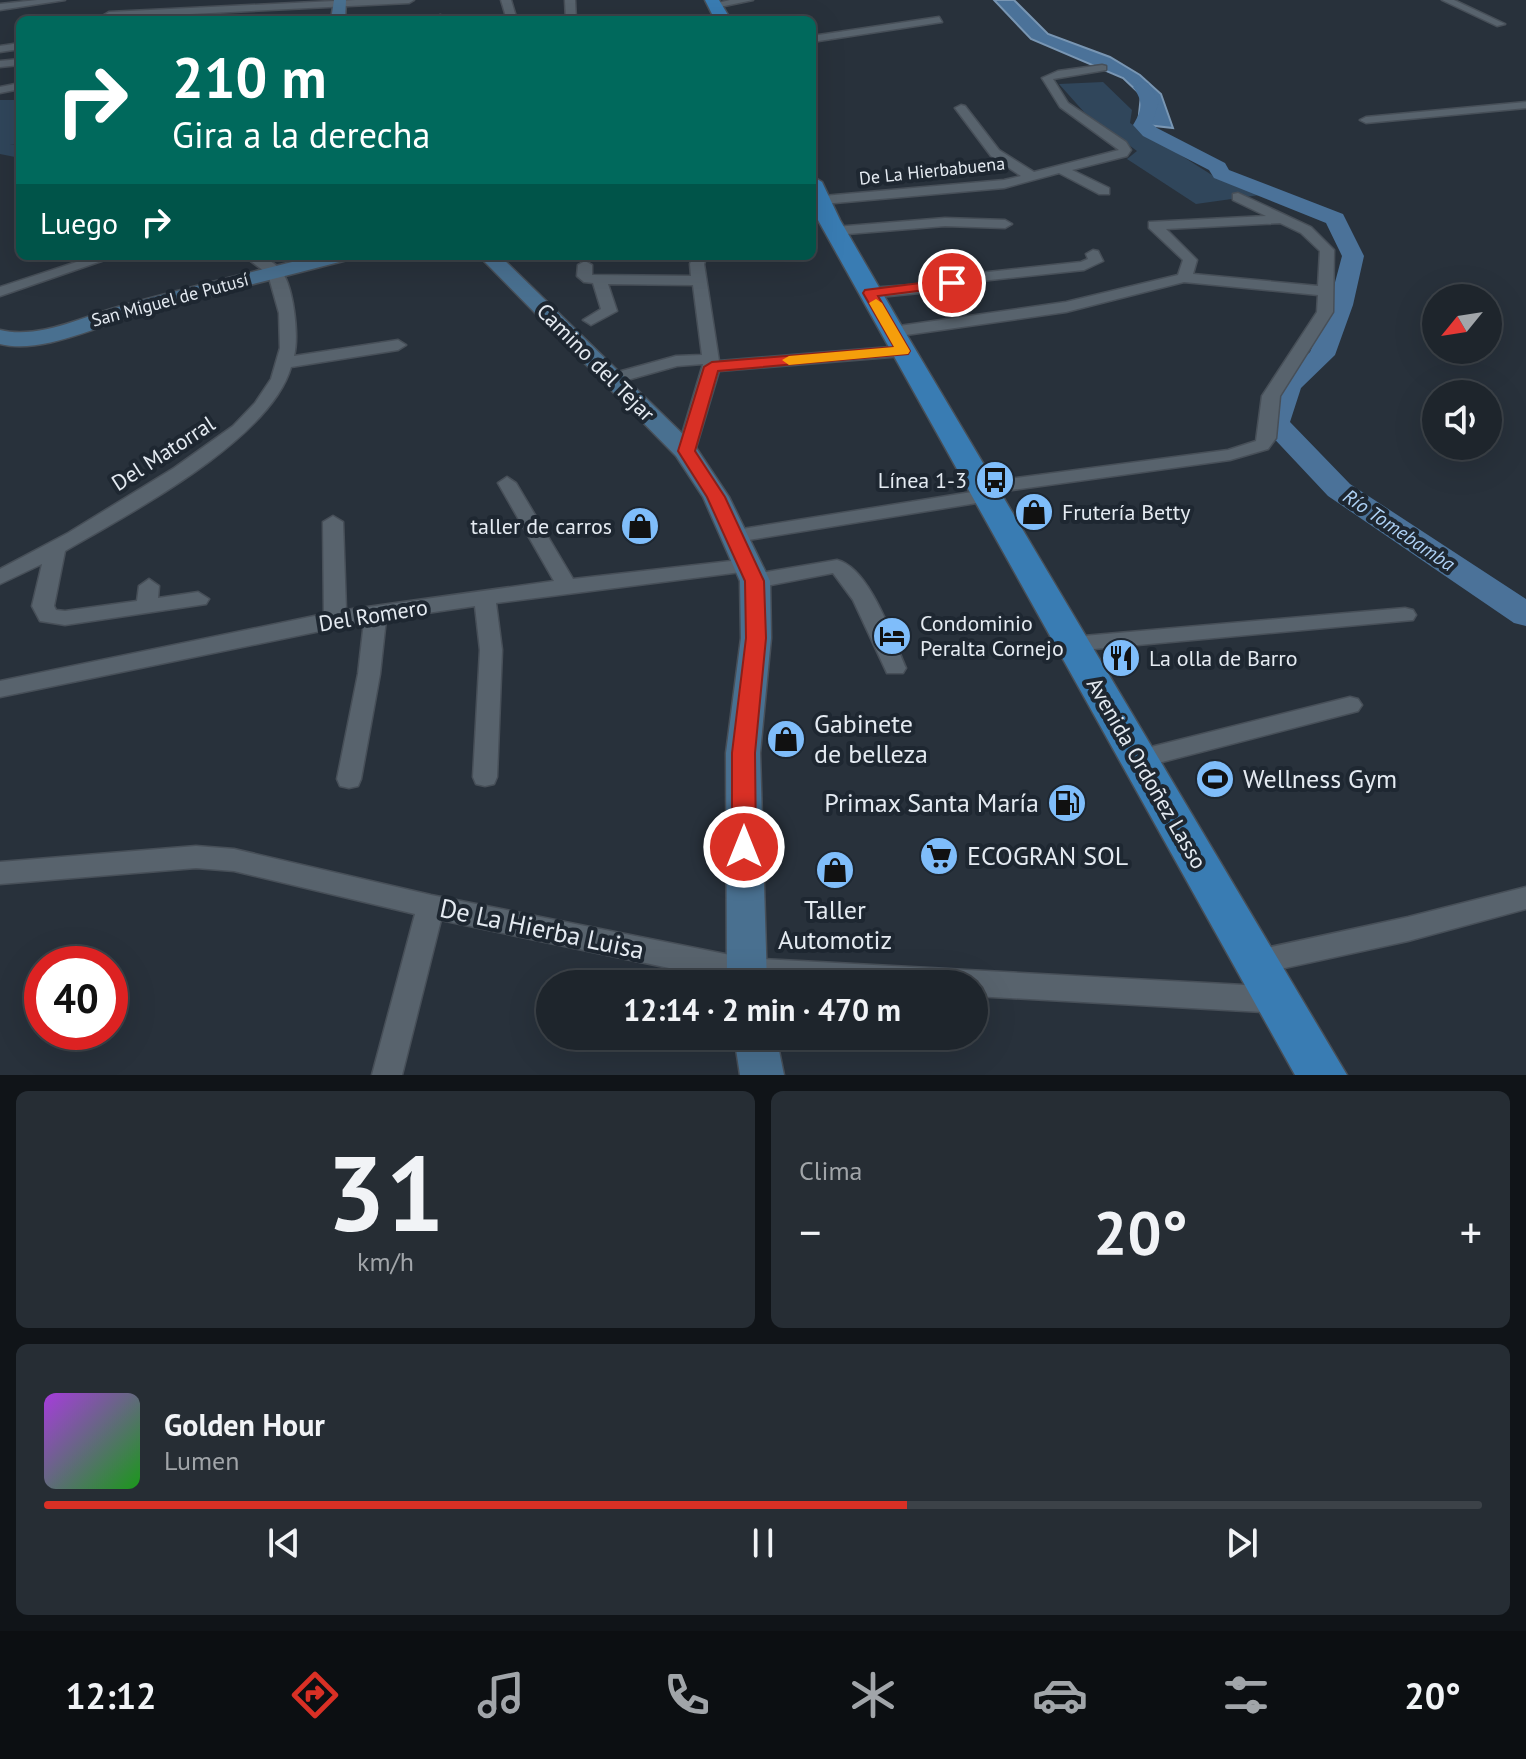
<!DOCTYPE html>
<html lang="es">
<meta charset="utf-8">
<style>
:root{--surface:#1e252c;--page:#262d34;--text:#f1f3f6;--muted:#a1a5a9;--line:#3c4248;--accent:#d93025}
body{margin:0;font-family:"PT Sans",sans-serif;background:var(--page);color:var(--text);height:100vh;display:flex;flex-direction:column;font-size:30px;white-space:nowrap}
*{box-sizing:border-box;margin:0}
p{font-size:26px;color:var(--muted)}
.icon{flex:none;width:44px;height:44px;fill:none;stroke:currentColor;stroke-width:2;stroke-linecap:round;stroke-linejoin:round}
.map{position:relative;height:1075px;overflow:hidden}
.sheet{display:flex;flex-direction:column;gap:16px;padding:16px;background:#101418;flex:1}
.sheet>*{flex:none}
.banner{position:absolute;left:16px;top:16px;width:800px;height:244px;border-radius:12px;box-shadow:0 8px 32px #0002,0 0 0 2px var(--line);background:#00695c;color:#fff;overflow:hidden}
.needle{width:52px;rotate:240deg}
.buttons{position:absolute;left:1422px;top:284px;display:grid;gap:16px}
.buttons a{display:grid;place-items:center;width:80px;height:80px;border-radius:50%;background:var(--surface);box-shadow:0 8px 32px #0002,0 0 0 2px var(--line);font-size:40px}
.speed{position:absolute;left:24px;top:946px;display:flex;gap:16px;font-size:40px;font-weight:700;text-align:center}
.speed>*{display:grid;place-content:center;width:104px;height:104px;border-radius:50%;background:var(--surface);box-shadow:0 8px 32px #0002,0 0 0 2px var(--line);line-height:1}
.speed .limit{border:12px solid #d22;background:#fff;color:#111}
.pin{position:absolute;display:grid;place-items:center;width:68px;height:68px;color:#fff;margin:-34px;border:4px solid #fff;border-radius:50%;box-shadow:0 2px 8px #0007}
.me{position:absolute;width:88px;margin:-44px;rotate:0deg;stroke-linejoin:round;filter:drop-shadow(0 0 6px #0008)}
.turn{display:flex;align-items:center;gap:28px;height:168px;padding:0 24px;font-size:36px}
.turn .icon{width:104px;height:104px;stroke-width:2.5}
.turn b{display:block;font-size:56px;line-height:68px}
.then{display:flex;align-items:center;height:76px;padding:0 24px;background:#0003;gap:16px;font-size:30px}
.big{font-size:60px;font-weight:600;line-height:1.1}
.sheet .tile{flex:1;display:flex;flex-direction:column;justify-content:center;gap:12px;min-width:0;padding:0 28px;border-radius:12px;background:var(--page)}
.sheet .dial{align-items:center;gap:0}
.dial b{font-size:104px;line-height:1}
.song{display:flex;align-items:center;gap:24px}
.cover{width:96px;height:96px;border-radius:12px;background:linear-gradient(135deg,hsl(280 70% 55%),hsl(120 70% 35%))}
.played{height:8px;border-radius:4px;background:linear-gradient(90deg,var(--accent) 60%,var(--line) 60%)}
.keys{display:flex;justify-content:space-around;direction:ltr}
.heat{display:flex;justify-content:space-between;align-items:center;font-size:44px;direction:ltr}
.sheet .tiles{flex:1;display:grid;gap:16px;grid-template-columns:1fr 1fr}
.tile:last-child{grid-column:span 2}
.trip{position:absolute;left:536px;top:970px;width:452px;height:80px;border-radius:40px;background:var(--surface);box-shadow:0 8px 32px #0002,0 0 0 2px var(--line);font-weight:600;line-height:80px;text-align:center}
.tabs{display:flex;height:128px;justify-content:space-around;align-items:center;background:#0c0f12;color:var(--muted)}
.tabs .icon{width:56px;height:56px}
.tabs .current{color:var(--accent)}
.tabs b{font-size:36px;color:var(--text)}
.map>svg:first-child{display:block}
.green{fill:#30465b}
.water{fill:#4b7299;stroke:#7996b3;stroke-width:2}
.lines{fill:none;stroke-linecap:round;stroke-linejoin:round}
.river{fill:#4b7299;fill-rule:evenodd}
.street-casing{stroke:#474f58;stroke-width:3}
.secondary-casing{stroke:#474f58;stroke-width:3}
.primary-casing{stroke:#474f58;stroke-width:3}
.street{fill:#58636d;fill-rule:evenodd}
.secondary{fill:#497090;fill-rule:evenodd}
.primary{fill:#397cb3;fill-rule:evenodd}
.route{fill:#d93025;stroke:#8d1f18;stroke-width:2}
.slow{fill:#f59e0b}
.labels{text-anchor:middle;stroke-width:8;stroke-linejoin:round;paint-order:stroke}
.far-street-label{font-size:18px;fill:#e4eaf1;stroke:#1e2731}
.far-water-label{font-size:20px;font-style:italic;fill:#aed1f5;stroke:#1e2731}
.street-label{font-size:22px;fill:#e4eaf1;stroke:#1e2731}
.poi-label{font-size:22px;fill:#e4eaf1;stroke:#1e2731;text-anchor:start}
.near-poi-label{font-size:26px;fill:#e4eaf1;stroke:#1e2731;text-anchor:start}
.near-street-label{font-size:26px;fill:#e4eaf1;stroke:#1e2731}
</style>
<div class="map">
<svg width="1526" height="1075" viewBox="0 0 1526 1075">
<rect width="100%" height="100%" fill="#28313b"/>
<!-- green -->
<g class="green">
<path d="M1103,82l29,28 -2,13 85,54 45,18 -64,9 -69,-45 10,-8 -53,-39 -25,-28z"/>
<path d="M0,100h20v44l-10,1h10v13l-20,-4z"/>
</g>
<!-- water -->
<path class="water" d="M994,0h20l34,34 62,23 30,18 21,19 12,34 -35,-4 3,-29 -18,-17 -92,-39z"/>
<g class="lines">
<!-- river -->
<path class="river" d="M1142,82l6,1 11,18 -7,23 5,4 68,35 4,7 114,44 21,42 -11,49 -18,50 -34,33 -11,34 60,62 176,115v27l-12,-3 -186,-127 -63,-67 -4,-6 18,-44 31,-27 19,-47 13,-49 -16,-33 -112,-45 -5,-8 -66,-34 -10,-11c9,-15 11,-23 0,-38z"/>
<defs>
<g id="street">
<path d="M37,0h28l-65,10v-6z"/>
<path d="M355,0h59l-5,3 -300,15 -5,-3 5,-3z"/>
<path d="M501,0h10l6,20h-10z"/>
<path d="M565,0h10l1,20h-10z"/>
<path d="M730,0h23l-38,8 -5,-3z"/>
<path d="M1442,0h12l51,24 -8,2z"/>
<path d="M440,15l3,1 2,4h-10z"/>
<path d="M939,17l3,5 -130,20v-6z"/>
<path d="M20,43v6l-20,3v-6z"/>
<path d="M20,59v6l-20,2v-6z"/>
<path d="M1102,65l4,1v4l-53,9 15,24 58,39 5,8 -4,6 -55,14 37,18v6h-10l-40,-21 -55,15 -192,17v-8l192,-17 17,-4 -30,-20 -36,-48 6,-3 4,1 34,44 35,22 85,-22 -59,-43 -18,-29 16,-7z"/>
<path d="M20,83v6l-20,4v-6z"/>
<path d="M1526,102v6l-160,15 -6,-3 6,-3z"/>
<path d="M1238,193l73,34 23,23 -1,62 -53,84 -4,42 -8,11 -38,11 -233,32 -1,7 -7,2 -253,41 -10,-6 10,-6 242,-39 -2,-3 2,-4 7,-2 243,-32 28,-9 6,-45 55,-84 1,-17 -134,-13 -118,30 -174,25 -8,-5 8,-5 174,-25 112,-27 5,-15 -34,-32v-6l117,-6 -33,-16v-6zM1280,223l21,10 19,18 -2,35 -125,-12 4,-14 -31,-31z"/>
<path d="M945,218l60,2 7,4 -7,4 -60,-2 -110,9 -7,-4 7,-4z"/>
<path d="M1093,250l5,1 5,10 -19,9 -113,12 -31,9 -71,7 -8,-5 8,-5 70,-5 31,-9 111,-12 7,-3 -2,-5z"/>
<path d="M95,256h21l-116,40v-9z"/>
<path d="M244,256c14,0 25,2 35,12 15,15 20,69 15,88l104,-16 8,5 -8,5 -107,17c-21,73 -161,146 -226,184l-11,55 2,4 9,1 72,-10 2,-15 10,-7 10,7 -1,12 40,-6 11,7 -3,5 -141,21 -25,-4 -8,-15 10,-42 -42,20v-15l68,-36 106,-65 59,-42 22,-23 16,-24 9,-31 -1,-35 -11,-39z"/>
<path d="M693,256h14l-3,8 15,97 184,-15 8,5 -8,5 -184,15 -24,80 -9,5 -6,-1 -3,-4 26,-87 -26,2 -64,18 -8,-5 2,-4 69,-19 26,-1 -9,-70 -85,-1 9,27 -26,14 -8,-5 18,-11 -8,-26 -9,-1 -7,-6 1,-11 7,-4 7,4v10l99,1 -1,-12z"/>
<path d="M507,477l9,6 57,96 176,-20 10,6 -10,6 -253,32 6,47 -5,127 -3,7 -9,2 -9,-2 -3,-7 7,-127 -5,-44 -89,13 -6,55 -19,105 -3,7 -9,2 -9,-2 -3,-7 21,-105 6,-52 -364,75v-16l324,-67 -1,-92 10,-6 10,6 3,88 208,-29 -56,-98z"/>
<path d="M837,560c33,8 56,79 69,108l-3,5h-16l-34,-73 -20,-27 -78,15 -10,-7 10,-7z"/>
<path d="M1405,608l8,2 3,5 -3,5 -341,31 -8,-2 -3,-5 3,-5 8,-2z"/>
<path d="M1350,697l8,2 4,6 -4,6 -219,57 -9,-3 -3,-6 3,-6 9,-3z"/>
<path d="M196,846l38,3 197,46 314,63 534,29 10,4 5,9 -5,9 -10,4 -305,-17v-12h-229l-304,-64 -39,155h-30l43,-161 -181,-43 -38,-3 -196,16v-22z"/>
<path d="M1526,887v22l-118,32 -151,33 -10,-3 -4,-9 4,-9 10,-3 151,-33z"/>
</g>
<g id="secondary">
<path d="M334,0h12l-1,20h-14z"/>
<path d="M316,256h34l-3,4c-68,18 -136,34 -204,53 -41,11 -101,42 -143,31v-14c40,10 86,-15 125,-25 63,-18 128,-33 191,-49z"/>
<path d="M479,256h21l195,190 34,51 41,84 1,57 -11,115 7,231h-40l-1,-231 15,-115 -1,-57 -37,-84 -27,-41z"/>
<path d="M734,1036h42l8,39h-44z"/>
</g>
<g id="primary">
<path d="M705,0h14l12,20h-16z"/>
<path d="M812,176l10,6 18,38 65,112 442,743h-52l-477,-855 -6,-14z"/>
</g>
</defs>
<!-- street casing -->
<use href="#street" class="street-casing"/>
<!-- secondary casing -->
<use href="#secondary" class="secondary-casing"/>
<!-- primary casing -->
<use href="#primary" class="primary-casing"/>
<!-- street -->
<use href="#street" class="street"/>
<!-- secondary -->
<use href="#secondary" class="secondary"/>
<!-- primary -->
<use href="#primary" class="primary"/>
</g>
<!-- route -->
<path class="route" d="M952,279l4,2v5l-78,10 32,55 -2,3 -190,17 -23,80 30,46 39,84 2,57 -11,115 1,94 -4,7 -8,2 -8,-2 -4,-7v-94l14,-115 -1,-57 -38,-84 -29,-46 26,-84 8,-5 182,-15 -31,-54 2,-3z"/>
<!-- slow -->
<path class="slow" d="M876,299l6,4 28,48 -2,3 -119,11 -7,-5 7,-4 105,-9 -25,-44z"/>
<!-- icons -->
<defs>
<symbol id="bus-disc" viewBox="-11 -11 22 22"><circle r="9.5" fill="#7fbdfa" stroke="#1e2731"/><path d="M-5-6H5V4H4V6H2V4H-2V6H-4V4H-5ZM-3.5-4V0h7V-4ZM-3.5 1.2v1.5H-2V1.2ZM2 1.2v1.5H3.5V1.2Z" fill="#111"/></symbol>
<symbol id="shop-disc" viewBox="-11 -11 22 22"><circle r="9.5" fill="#7fbdfa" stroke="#1e2731"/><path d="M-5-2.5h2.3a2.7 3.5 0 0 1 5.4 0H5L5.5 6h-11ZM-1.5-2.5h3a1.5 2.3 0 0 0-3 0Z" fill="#111"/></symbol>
<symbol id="hotel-disc" viewBox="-11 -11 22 22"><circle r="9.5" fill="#7fbdfa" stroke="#1e2731"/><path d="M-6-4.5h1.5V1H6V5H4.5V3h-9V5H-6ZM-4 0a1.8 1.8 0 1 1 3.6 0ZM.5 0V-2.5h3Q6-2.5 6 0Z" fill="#111"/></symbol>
<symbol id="restaurant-disc" viewBox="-11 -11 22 22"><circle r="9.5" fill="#7fbdfa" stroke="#1e2731"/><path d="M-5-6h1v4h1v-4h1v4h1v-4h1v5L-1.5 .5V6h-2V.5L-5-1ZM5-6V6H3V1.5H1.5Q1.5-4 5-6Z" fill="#111"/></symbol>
<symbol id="stadium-disc" viewBox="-11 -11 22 22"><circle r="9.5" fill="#7fbdfa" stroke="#1e2731"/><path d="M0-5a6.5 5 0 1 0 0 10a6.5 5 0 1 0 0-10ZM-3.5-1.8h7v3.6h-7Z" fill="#111"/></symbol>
<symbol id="fuel-disc" viewBox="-11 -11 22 22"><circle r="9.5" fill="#7fbdfa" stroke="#1e2731"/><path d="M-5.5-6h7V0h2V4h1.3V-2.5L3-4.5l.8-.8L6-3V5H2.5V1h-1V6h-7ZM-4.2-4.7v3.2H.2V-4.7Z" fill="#111"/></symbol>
<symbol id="supermarket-disc" viewBox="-11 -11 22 22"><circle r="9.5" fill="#7fbdfa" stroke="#1e2731"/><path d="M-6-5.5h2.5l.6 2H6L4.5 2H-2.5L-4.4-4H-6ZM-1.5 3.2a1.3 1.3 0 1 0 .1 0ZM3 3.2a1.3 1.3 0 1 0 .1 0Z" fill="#111"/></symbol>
</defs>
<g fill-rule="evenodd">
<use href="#bus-disc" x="973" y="458" width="44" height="44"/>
<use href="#shop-disc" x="1012" y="490" width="44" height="44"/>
<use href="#shop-disc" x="618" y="504" width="44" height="44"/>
<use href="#hotel-disc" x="870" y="614" width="44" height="44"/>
<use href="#restaurant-disc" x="1099" y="636" width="44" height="44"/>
<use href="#shop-disc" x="764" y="717" width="44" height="44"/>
<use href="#stadium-disc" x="1193" y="757" width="44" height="44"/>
<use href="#fuel-disc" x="1045" y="781" width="44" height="44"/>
<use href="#supermarket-disc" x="917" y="834" width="44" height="44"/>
<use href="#shop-disc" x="813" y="848" width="44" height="44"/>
</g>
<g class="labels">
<!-- far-street labels -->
<g class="far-street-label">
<text transform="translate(932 171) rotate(-6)" y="6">De La Hierbabuena</text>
<text transform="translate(170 300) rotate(-15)" y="6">San Miguel de Putusí</text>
</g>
<!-- far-water labels -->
<g class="far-water-label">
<text transform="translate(1399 530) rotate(34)" y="7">Río Tomebamba</text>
</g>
<!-- street labels -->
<g class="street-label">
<text transform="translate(596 362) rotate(45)" y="8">Camino del Tejar</text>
<text transform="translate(163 453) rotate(-33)" y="8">Del Matorral</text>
<text transform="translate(373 615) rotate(-9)" y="8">Del Romero</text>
<text transform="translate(1147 773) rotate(60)" y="8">Avenida Ordoñez Lasso</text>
</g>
<!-- poi labels -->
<g class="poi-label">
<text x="967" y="488" text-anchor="end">Línea 1-3</text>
<text x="1062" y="520">Frutería Betty</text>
<text x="612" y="534" text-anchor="end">taller de carros</text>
<text x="920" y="631">Condominio<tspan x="920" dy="25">Peralta Cornejo</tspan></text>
<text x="1149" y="666">La olla de Barro</text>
</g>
<!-- near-poi labels -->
<g class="near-poi-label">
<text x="814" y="733">Gabinete<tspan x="814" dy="30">de belleza</tspan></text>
<text x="1243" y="788">Wellness Gym</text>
<text x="1039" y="812" text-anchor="end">Primax Santa María</text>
<text x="967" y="865">ECOGRAN SOL</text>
<text x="835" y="919" text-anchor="middle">Taller<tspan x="835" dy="30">Automotiz</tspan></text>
</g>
<!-- near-street labels -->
<g class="near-street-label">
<text transform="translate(542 929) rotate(12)" y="9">De La Hierba Luisa</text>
</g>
</g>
</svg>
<div class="buttons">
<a><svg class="needle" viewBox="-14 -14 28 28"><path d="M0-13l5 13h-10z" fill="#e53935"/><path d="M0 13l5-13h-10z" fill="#a1a5a9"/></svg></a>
<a><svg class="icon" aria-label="sound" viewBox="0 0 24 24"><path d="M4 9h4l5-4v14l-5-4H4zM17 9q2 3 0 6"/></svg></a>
</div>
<div class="speed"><div class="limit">40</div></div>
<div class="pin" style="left:952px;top:283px;background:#d93025"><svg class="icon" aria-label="arrive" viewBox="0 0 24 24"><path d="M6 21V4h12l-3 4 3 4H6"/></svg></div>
<svg class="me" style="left:744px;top:847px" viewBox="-20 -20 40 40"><circle r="17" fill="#d93025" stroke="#fff" stroke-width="3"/><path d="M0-11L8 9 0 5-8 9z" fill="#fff"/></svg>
<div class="trip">12:14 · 2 min · 470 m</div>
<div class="banner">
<div class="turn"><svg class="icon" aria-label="right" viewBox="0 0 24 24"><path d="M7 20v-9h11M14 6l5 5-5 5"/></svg><div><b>210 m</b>Gira a la derecha</div></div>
<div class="then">Luego<svg class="icon" aria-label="right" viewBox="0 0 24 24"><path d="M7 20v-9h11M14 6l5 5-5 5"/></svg></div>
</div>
</div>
<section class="sheet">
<div class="tiles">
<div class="tile dial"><b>31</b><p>km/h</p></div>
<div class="tile"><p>Clima</p>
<div class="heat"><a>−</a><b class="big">20°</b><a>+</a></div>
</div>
<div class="tile">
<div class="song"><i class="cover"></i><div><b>Golden Hour</b><p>Lumen</p></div></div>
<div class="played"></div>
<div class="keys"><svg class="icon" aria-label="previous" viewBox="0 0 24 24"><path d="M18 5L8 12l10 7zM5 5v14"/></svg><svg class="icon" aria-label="pause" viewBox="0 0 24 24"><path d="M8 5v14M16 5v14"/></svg><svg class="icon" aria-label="next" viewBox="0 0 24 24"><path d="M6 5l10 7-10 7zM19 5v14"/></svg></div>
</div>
</div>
</section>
<nav class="tabs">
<b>12:12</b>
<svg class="icon current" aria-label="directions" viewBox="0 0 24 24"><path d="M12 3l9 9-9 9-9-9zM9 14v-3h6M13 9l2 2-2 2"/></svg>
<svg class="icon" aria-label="music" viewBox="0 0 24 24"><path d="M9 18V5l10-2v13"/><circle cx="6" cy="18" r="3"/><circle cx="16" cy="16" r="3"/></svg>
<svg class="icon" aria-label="phone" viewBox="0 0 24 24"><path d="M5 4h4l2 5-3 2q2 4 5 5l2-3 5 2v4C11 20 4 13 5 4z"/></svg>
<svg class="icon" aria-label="climate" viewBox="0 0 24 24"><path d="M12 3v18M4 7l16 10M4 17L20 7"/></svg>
<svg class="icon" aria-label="car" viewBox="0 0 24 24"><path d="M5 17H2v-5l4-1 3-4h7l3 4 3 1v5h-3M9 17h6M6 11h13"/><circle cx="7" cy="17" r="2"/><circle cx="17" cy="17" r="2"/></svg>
<svg class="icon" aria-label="filters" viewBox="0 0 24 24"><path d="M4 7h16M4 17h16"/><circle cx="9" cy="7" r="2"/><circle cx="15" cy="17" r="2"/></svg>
<b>20°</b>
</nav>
